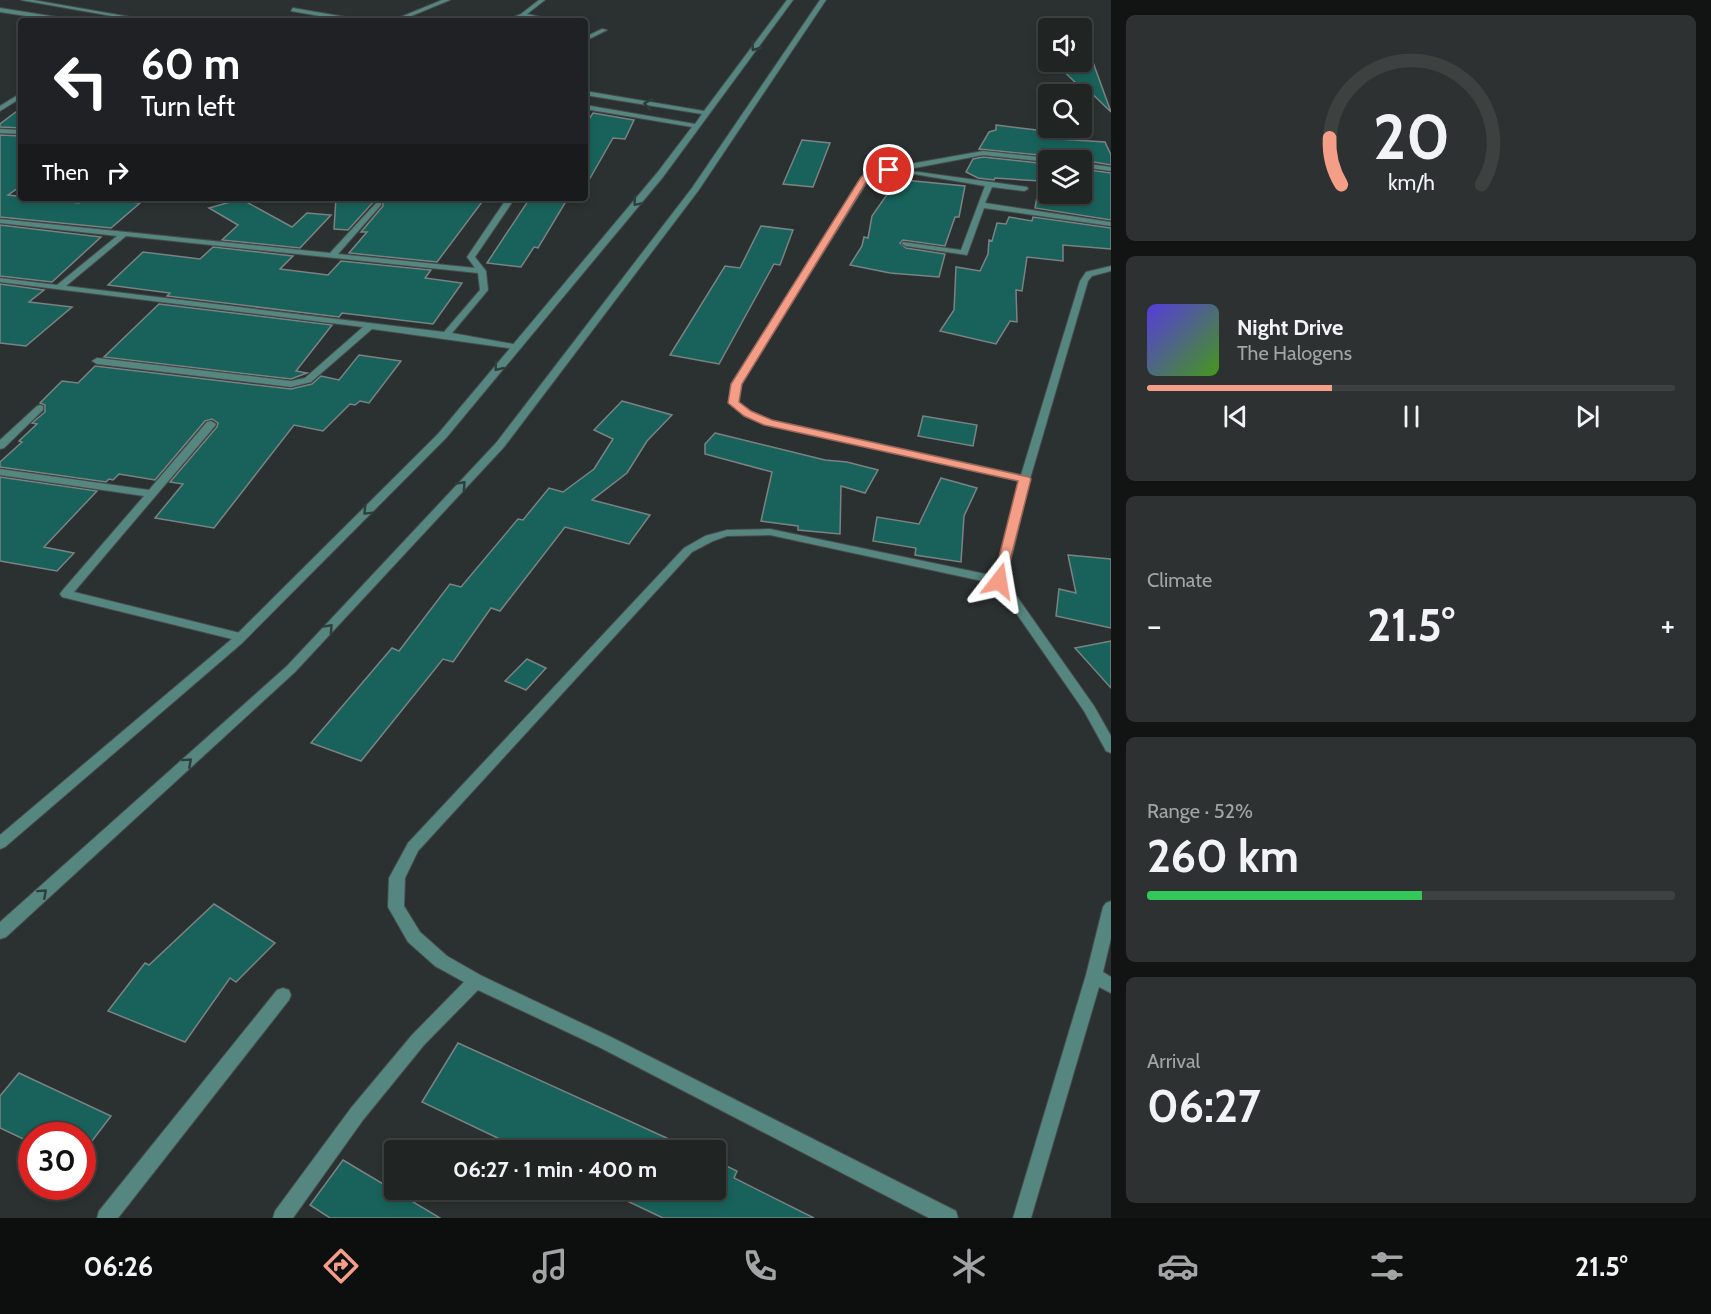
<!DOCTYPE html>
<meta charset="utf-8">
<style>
:root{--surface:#202524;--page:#2d3131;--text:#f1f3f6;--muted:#a2a5a6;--line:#3d4241;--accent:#f49e88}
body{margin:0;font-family:Cabin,sans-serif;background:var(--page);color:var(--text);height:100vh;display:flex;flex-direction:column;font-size:22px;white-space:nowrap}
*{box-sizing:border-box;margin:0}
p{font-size:20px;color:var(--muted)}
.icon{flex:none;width:33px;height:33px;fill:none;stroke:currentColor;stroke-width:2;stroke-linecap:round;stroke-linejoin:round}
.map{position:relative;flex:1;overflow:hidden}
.drawer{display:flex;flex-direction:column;gap:15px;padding:15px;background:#121414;width:600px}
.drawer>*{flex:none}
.banner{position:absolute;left:18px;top:18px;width:570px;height:183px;border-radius:6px;box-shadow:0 3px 9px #0003,0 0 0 2px var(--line);background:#202124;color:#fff;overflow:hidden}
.fabs{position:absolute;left:1038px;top:18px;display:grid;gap:12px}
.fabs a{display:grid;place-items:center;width:54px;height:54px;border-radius:6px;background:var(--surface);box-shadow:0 3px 9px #0003,0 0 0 2px var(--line);font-size:30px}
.speed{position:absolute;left:18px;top:1122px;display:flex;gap:12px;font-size:30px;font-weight:700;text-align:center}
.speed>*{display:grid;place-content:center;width:78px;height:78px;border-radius:50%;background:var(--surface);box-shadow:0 3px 9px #0003,0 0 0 2px var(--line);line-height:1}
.speed .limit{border:9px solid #d22;background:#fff;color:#111}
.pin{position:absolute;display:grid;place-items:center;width:51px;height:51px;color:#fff;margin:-26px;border:3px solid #fff;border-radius:50%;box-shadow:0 2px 6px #0007}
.me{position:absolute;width:66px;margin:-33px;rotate:14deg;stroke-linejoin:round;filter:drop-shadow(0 0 4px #0008)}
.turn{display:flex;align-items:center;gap:21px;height:126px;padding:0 24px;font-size:27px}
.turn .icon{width:78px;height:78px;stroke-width:2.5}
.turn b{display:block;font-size:42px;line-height:51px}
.then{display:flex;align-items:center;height:57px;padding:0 24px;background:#0003;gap:12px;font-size:22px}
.big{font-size:45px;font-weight:700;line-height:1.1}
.drawer .card{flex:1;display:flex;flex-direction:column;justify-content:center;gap:9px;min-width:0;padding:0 21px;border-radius:9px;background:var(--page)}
.drawer .dial{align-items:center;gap:0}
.dial svg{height:156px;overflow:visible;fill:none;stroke:var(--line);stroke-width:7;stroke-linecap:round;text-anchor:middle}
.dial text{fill:var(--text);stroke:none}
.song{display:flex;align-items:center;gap:18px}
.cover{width:72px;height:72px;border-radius:9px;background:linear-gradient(135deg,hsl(250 70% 55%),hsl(100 70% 35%))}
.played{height:6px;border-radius:3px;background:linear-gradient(90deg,var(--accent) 35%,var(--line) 35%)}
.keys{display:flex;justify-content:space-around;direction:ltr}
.heat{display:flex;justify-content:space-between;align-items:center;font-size:33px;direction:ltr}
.charge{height:9px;border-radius:4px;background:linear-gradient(90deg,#34c759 52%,var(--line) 0)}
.trip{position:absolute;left:384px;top:1140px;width:342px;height:60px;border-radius:6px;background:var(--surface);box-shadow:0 3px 9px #0003,0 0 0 2px var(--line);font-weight:700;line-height:60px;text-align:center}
.menu{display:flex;height:96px;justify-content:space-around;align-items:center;background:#0d0f0e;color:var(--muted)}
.menu .icon{width:42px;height:42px}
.menu .on{color:var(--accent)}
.menu b{font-size:27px;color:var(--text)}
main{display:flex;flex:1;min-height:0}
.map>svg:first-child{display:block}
.building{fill:#18625b;stroke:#7b8382;stroke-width:1.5}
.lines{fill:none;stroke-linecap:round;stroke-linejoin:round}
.minor-casing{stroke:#474d4c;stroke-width:2}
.tertiary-casing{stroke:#474d4c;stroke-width:2}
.minor{fill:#568680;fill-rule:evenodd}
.tertiary{fill:#568680;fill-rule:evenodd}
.oneway{stroke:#2c3f3c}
.route{fill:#f49e88;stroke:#9f6758;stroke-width:1.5}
</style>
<main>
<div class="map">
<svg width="1111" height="1218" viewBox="0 0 1111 1218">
<rect width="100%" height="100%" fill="#2b3130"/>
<!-- building -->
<g class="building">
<path d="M1082,54h8l21,58 -28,-27 -6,-1 -23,-22h28z"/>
<path d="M21,108v20l-21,-1v-3z"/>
<path d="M593,113l41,7 -9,19 -12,-1 -28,49v-62z"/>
<path d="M996,125l65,8 -2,6 46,3 6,13v10l-29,-5h-28l-5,-4 -70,-7 10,-17 7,-2z"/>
<path d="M0,135l21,1v50l-13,9 62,7 9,1 7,-5 54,5 -29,25 -111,-11z"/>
<path d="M802,140l28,3 -17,44 -30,-3z"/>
<path d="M983,157l65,7v30h34v-25l29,4v47l-76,-12 5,-27 -45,-3 -1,2 -16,-2 -12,-6 7,-13z"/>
<path d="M894,179l71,7 -6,31h-4l-10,29 -42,-6 -3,3 6,5 39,6 -6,23 -49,-4 -40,-8 12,-19 2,-9 4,1 4,-22 21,-30z"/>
<path d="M336,198h149l-48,64 -88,-9 18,-21h-6l22,-26v-5l-7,-2 -28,31 -14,-1z"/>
<path d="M530,198h38l-30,50 -4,-1 -13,20 -34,-4z"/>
<path d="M241,199l51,28 15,-14 24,2 -31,33 -78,-8 16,-15 -29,-17z"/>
<path d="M1009,217l23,4 1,-4 78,11v21l-48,-4v16l-36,-4 -5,34 -6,-1 1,32 -7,-1 -14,23 -56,-13 14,-21 2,-43 24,4 8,-17 1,-14 3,1 5,-18 9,1z"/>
<path d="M0,225l101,12 -49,45 -52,-6z"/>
<path d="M761,226l32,4 -13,35 -6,-1 -55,100 -49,-9 55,-89 15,2z"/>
<path d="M213,247l80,9 -13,13 48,6 13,-14 90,9 -6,8 37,5 -29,41 -91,-11 -3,4 -172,-21 3,-3 -62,-8 35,-33 57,7z"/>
<path d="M0,284l44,6 -15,12 43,5 -46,39 -26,-3z"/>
<path d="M159,304l173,21 -36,46 11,2 -16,6 -187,-22z"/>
<path d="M359,355l42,6 -32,42 -9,-2 -5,4 -5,-1 -27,27 -29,-6 -80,103 -59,-10 28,-34 -13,-2 47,-55 1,-4 -6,-4 -7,2 -50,59 -36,-6 -6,6 -4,-1 -3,3 -106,-15v-5l22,-20 -3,-1 18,-17 -5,-1 13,-11v-7l-5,-2 22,-22 16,2 17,-17 196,23 21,-5 9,-8 18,4z"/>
<path d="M622,401l50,14 -25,26 -20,32 -35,27 58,15 -21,29 -64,-17 -65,84 -9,-3 -38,54 -10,-3 -82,102 -50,-18 81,-95 7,3 51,-67 11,3 57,-68 5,1 26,-32 14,4 31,-23 19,-30 -19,-9z"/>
<path d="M923,416l54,9 -4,21 -55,-10z"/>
<path d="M715,433l110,27 22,2 31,8 -13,23 -24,-7 -1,48 -42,-4v-4l-37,-5 11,-49 -67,-18v-10z"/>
<path d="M0,477l97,14 -53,56 30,6 -17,18 -57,-10z"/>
<path d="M941,478l36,10 -13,28 -3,46 -46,-7 1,-7 -43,-7 4,-24 42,7z"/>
<path d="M1068,555l43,4v69l-55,-12 3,-27 17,4z"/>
<path d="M1111,641v47l-36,-40z"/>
<path d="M527,659l19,9 -20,22 -21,-9z"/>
<path d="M214,904l61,39 -39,39 -6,-4 -45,64 -77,-31 37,-48 4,2z"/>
<path d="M458,1043l235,107h-170l-101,-48z"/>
<path d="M19,1073l92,43 -29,38v-18h-50v7l-32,-15v-32z"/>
<path d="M343,1160l97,58h-110l-20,-13z"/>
<path d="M716,1161l21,10 -3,7 80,40h-151l-59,-28h112z"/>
</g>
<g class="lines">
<defs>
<g id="minor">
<path d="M442,0h8l-51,21h-8z"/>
<path d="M539,0h6l-18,14 32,7 -36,-4 -10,4h-8l16,-7z"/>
<path d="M293,8l64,11 3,2h-12l-57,-10z"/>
<path d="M602,29l5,1 -22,11v-4z"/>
<path d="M21,93v5l-21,13v-5z"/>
<path d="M0,129l21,1v4l-21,-1z"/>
<path d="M983,151l66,7 3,2 -4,2 -65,-7 -79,15 123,17 1,2 -4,2 -32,-4 -7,16 126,19v4l-127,-18 -17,47 -61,-9 -4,-2 1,-2 58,8 24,-64 -89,-15 -25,5 -130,208 -2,18 11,9 21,9 250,55 59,-194 6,-9 25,-6v5l-19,5 -4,5 -58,198 -24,102 88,125 17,30v17l-5,-2 -22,-40 -88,-127 -226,-49 -43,1 -14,5 -21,11 -274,299 -13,27 -1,28 16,26 27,24 35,20 129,61 345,174 2,7h-29l-330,-171 -121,-57 -54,55 -61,75 -70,98h-20l2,-7 76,-103 61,-73 52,-53 -29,-16 -27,-24 -20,-35 1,-29 19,-35 276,-295 21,-12 22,-6 43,-1 225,47 24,-95 -254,-57 -21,-9 -15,-12 2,-19 134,-212z"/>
<path d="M1082,163l29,4v4l-29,-4z"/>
<path d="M507,198h8l-40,59 11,14 2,19 -36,43 61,11 3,1v4l-144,-20 -61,53 -20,5 -194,-23 -5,-3 5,-3 194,23 14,-3 58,-51 -363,-45v-4l57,7 60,-49 -117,-13v-4l330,34 48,-52h3v4l-43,49 137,14 -8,-11zM126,236l352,37 2,17 -36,42 -378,-46z"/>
<path d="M40,405l3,1v4l-39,38 -4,1v-9l37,-34z"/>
<path d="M211,421l5,3 -1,2 -141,166 170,42 2,3 -2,3 -4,1 -178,-44 -2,-3 2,-3 82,-95 -144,-21v-6l149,21 58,-68z"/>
<path d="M1111,901v37l-8,34 8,5v16l-12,-6 -68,231h-18l73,-243 17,-68 3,-4z"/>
<path d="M283,988l6,2 2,5 -2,5 -171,218h-21l2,-7 178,-221z"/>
</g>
<g id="tertiary">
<path d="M21,0h12l120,21h-13z"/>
<path d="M787,0h6l-130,177 -217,261 -205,206 -236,203 -5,2v-14l233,-197 205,-204 219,-261 35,-46 -107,-18v-4l110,19 7,-10 -117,-19v-4l119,20z"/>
<path d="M820,0h6l-128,191 -194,256 -209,225 -289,265 -6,2v-17l287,-256 209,-223 196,-255z"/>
<path d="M0,8l69,11 3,2h-13l-59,-9z"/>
</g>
</defs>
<!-- minor casing -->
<use href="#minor" class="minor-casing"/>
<!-- tertiary casing -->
<use href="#tertiary" class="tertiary-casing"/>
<!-- minor -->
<use href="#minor" class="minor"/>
<!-- tertiary -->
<use href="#tertiary" class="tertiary"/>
</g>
<!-- one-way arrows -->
<defs><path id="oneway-chevron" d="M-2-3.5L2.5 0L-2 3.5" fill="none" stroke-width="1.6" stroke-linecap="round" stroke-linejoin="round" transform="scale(1.5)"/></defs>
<g class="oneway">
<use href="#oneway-chevron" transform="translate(755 47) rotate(127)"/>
<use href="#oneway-chevron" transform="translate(648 104) rotate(-171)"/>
<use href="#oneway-chevron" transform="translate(637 202) rotate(130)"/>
<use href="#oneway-chevron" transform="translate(498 367) rotate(129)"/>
<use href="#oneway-chevron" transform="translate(462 485) rotate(-47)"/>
<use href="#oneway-chevron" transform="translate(367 511) rotate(135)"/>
<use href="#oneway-chevron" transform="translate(329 628) rotate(-47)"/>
<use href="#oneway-chevron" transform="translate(188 762) rotate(-42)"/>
<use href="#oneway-chevron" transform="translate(43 893) rotate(-42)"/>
</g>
<!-- route -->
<path class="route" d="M889,167l3,1v3l-24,8 -126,205 -3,18 12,9 21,9 257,57 2,2 -27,105h-9l-2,-3 25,-100 -254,-56 -20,-9 -16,-13 3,-19 130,-207 9,-6z"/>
</svg>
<div class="fabs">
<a><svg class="icon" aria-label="sound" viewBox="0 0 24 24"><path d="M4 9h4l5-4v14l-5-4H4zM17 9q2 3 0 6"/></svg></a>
<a><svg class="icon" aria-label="search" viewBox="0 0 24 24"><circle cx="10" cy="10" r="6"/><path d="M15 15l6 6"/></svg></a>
<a><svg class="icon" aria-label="layers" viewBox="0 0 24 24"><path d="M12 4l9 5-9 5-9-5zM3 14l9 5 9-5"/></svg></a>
</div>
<div class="speed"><div class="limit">30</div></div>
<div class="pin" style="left:889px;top:170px;background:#d93025"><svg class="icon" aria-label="arrive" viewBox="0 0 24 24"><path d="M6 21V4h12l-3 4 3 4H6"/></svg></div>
<svg class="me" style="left:999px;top:581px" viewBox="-20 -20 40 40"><path d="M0-17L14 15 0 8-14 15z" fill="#f49e88" stroke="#fff" stroke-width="4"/></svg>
<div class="trip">06:27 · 1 min · 400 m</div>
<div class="banner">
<div class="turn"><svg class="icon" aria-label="left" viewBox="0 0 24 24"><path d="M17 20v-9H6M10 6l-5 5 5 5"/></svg><div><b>60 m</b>Turn left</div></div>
<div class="then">Then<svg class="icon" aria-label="right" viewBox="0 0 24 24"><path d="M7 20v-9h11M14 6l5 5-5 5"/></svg></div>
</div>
</div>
<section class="drawer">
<div class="card dial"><svg viewBox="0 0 100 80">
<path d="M14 69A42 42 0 1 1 86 69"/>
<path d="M14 69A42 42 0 0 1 8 45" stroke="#f49e88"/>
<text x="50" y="56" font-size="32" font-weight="700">20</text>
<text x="50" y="72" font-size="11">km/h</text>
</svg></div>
<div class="card">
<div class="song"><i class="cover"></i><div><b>Night Drive</b><p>The Halogens</p></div></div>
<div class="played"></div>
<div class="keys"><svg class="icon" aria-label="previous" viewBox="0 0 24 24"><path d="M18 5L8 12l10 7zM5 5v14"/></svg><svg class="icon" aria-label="pause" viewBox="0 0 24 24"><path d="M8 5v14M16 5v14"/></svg><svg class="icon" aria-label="next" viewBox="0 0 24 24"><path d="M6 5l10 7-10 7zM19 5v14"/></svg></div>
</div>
<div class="card"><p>Climate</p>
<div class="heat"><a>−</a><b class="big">21.5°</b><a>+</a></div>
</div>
<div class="card"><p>Range · 52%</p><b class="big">260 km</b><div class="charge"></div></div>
<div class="card"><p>Arrival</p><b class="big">06:27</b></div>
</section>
</main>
<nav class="menu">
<b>06:26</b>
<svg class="icon on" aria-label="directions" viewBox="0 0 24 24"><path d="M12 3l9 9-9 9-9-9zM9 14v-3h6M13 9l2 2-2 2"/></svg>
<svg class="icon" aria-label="music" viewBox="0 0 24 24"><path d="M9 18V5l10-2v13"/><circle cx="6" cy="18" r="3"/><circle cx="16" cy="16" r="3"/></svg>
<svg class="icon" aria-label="phone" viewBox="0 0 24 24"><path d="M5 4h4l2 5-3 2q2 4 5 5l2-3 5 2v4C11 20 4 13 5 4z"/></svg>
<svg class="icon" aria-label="climate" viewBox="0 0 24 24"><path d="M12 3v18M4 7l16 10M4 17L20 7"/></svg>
<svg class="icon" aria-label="car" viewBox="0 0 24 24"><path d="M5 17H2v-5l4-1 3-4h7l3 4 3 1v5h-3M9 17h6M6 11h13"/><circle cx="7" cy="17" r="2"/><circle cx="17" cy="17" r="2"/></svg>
<svg class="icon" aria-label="filters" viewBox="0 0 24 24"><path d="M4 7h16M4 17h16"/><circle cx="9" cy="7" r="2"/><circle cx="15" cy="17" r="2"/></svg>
<b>21.5°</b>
</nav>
